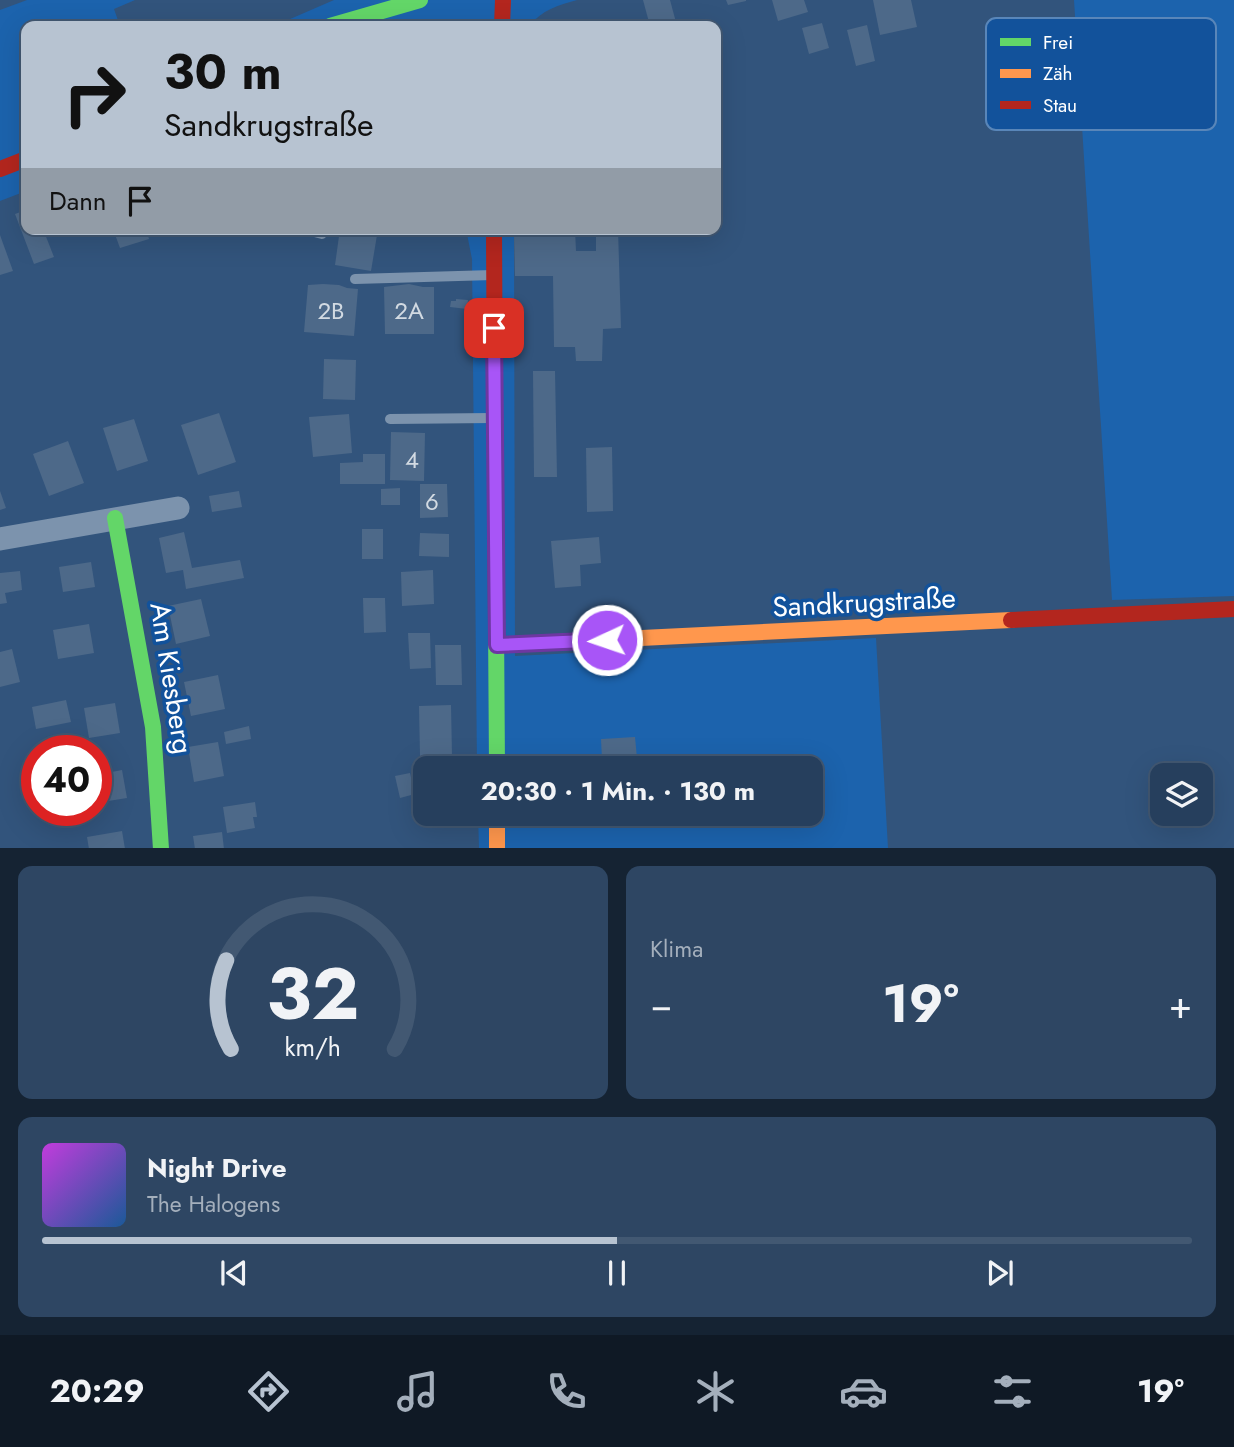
<!DOCTYPE html>
<html lang="de">
<meta charset="utf-8">
<style>
:root{--surface:#263f5d;--page:#2e4663;--text:#f1f3f6;--muted:#a4afbc;--line:#425872;--accent:#b7c3d1}
body{margin:0;font-family:Jost,sans-serif;background:var(--page);color:var(--text);height:100vh;display:flex;flex-direction:column;font-size:26px;white-space:nowrap}
*{box-sizing:border-box;margin:0}
p{font-size:23px;color:var(--muted)}
.icon{flex:none;width:38px;height:38px;fill:none;stroke:currentColor;stroke-width:2;stroke-linecap:round;stroke-linejoin:round}
.map{position:relative;height:848px;overflow:hidden}
.sheet{display:flex;flex-direction:column;gap:18px;padding:18px;background:#152333;flex:1}
.sheet>*{flex:none}
.hud{position:absolute;left:21px;top:21px;width:700px;height:214px;border-radius:14px;box-shadow:0 7px 28px #0002,0 0 0 2px var(--line);background:#b7c3d1;color:#111;overflow:hidden}
.tools{position:absolute;left:1150px;top:763px;display:grid;gap:14px}
.tools a{display:grid;place-items:center;width:63px;height:63px;border-radius:14px;background:var(--surface);box-shadow:0 7px 28px #0002,0 0 0 2px var(--line);font-size:35px}
.speed{position:absolute;left:21px;top:735px;display:flex;gap:14px;font-size:35px;font-weight:700;text-align:center}
.speed>*{display:grid;place-content:center;width:91px;height:91px;border-radius:50%;background:var(--surface);box-shadow:0 7px 28px #0002,0 0 0 2px var(--line);line-height:1}
.speed .limit{border:10px solid #d22;background:#fff;color:#111}
.pin{position:absolute;display:grid;place-items:center;width:60px;height:60px;color:#fff;margin:-30px;border-radius:14px;box-shadow:0 4px 10px #0006}
.me{position:absolute;width:77px;margin:-38px;rotate:267deg;stroke-linejoin:round;filter:drop-shadow(0 0 5px #0008)}
.turn{display:flex;align-items:center;gap:24px;height:147px;padding:0 28px;font-size:32px}
.turn .icon{width:91px;height:91px;stroke-width:2.5}
.turn b{display:block;font-size:49px;line-height:60px}
.then{display:flex;align-items:center;height:66px;padding:0 28px;background:#0003;gap:14px;font-size:26px}
.big{font-size:52px;font-weight:700;line-height:1.1}
.sheet .card{flex:1;display:flex;flex-direction:column;justify-content:center;gap:10px;min-width:0;padding:0 24px;border-radius:14px;background:var(--page)}
.sheet .dial{align-items:center;gap:0}
.dial svg{height:182px;overflow:visible;fill:none;stroke:var(--line);stroke-width:7;stroke-linecap:round;text-anchor:middle}
.dial text{fill:var(--text);stroke:none}
.song{display:flex;align-items:center;gap:21px}
.cover{width:84px;height:84px;border-radius:10px;background:linear-gradient(135deg,hsl(290 70% 55%),hsl(210 70% 35%))}
.played{height:7px;border-radius:4px;background:linear-gradient(90deg,var(--accent) 50%,var(--line) 50%)}
.keys{display:flex;justify-content:space-around;direction:ltr}
.heat{display:flex;justify-content:space-between;align-items:center;font-size:38px;direction:ltr}
.sheet .tiles{flex:1;display:grid;gap:18px;grid-template-columns:1fr 1fr}
.card:last-child{grid-column:span 2}
.trip{position:absolute;left:413px;top:756px;width:410px;height:70px;border-radius:14px;background:var(--surface);box-shadow:0 7px 28px #0002,0 0 0 2px var(--line);font-weight:700;line-height:70px;text-align:center}
.tab-bar{display:flex;height:112px;justify-content:space-around;align-items:center;background:#0f1925;color:var(--muted)}
.tab-bar .icon{width:49px;height:49px}
.tab-bar .current{color:var(--accent)}
.tab-bar b{font-size:32px;color:var(--text)}
.map>svg:first-child{display:block}
.green{fill:#1c63ad}
.building{fill:#4d6989}
.lines{fill:none;stroke-linecap:round;stroke-linejoin:round}
.lane{stroke:#7c93ad;stroke-width:10}
.street{stroke:#7c93ad;stroke-width:23}
.fast{stroke:#63d668;stroke-width:16}
.slow{stroke:#ff974d;stroke-width:16}
.jam{stroke:#b3261e;stroke-width:16}
.route-casing{stroke:#6d37a1;stroke-width:18}
.route{stroke:#a855f7;stroke-width:12}
.labels{text-anchor:middle;stroke-width:7;stroke-linejoin:round;paint-order:stroke}
.number-label{font-size:24px;fill:#d2dae2}
.street-label{font-size:28px;fill:#fff;stroke:#12529b}
.key{fill:#12529b;stroke:#5986b9;stroke-width:2}
.key-label{font-size:19px;fill:#fff}
</style>
<div class="map">
<svg width="1234" height="849" viewBox="0 0 1234 849">
<rect width="100%" height="100%" fill="#32547c"/>
<!-- green -->
<g class="green">
<path d="M27,0h108l-21,9 6,17h-94v165l-26,10v-191z"/>
<path d="M334,0h243c-19,5 -35,10 -48,26h-85l-1,-2 -9,2h-160z"/>
<path d="M1074,0h160v596l-122,4z"/>
<path d="M466,229h48l1,427 361,-18 12,210h-409l-1,-34h332v-46h-333l-5,-509z"/>
</g>
<!-- building -->
<g class="building">
<path d="M643,0h27l7,26h-27z"/>
<path d="M726,0h20v1l-18,4z"/>
<path d="M772,0h32l4,12 -30,9z"/>
<path d="M873,0h38l6,27 -37,8z"/>
<path d="M822,23l7,25 -20,6 -7,-26z"/>
<path d="M867,25l8,36 -19,5 -9,-36z"/>
<path d="M26,210v19h17l11,28 -20,7 -19,-50z"/>
<path d="M113,229h33l3,10 -29,9z"/>
<path d="M189,229h23v1l-20,7z"/>
<path d="M340,229h38l-7,42 -36,-6z"/>
<path d="M552,229h23l1,22h20v-22h22l3,99 -18,1 -1,32h-26l-1,-14h-21l-1,-71h-38l-1,-41 38,-1z"/>
<path d="M0,235l13,36 -13,4z"/>
<path d="M323,284l16,1 8,3 11,1 -4,47 -50,-4 4,-47z"/>
<path d="M409,284l14,3h11v47h-49l-1,-47z"/>
<path d="M456,299l12,1 -1,9 -17,-2 1,-6h5z"/>
<path d="M324,359l32,1 -1,40 -32,-1z"/>
<path d="M533,371h22l2,106h-23z"/>
<path d="M219,413l17,49 -38,13 -17,-50z"/>
<path d="M349,414l3,39 -39,4 -4,-40z"/>
<path d="M134,419l14,42 -31,10 -14,-43z"/>
<path d="M391,432l34,1 -1,48 -34,-1z"/>
<path d="M68,441l16,42 -35,13 -16,-42z"/>
<path d="M612,447l1,64 -26,1 -1,-64z"/>
<path d="M363,454h22v30h-45v-21l23,-1z"/>
<path d="M420,484h27l1,33 -28,1z"/>
<path d="M400,488v17h-19v-16z"/>
<path d="M0,491l6,17 -6,2z"/>
<path d="M239,491l3,16 -30,5 -3,-16z"/>
<rect x="362" y="529" width="21" height="30"/>
<path d="M184,532l8,36 48,-8 4,18 -58,11 -3,-19 -17,3 -7,-35z"/>
<path d="M420,533l29,1v23l-30,-1z"/>
<path d="M599,537l2,26 -21,2 1,21 -26,2 -4,-47z"/>
<path d="M91,562l4,25 -32,5 -4,-25z"/>
<path d="M433,570l1,34 -32,2 -1,-34z"/>
<path d="M20,571l2,19 -17,3 2,10 -7,1v-31z"/>
<path d="M363,598h22l1,34 -22,1z"/>
<path d="M201,599l9,37 -34,8 -8,-38z"/>
<path d="M89,624l5,29 -36,6 -5,-29z"/>
<path d="M408,633h22l1,35 -21,1z"/>
<path d="M435,645h26l1,40h-26z"/>
<path d="M12,649l8,33 -20,5v-35z"/>
<path d="M218,675l7,34 -34,7 -7,-34z"/>
<path d="M66,700l5,22 -35,7 -4,-22z"/>
<path d="M115,703l5,30 -31,5 -5,-30z"/>
<path d="M451,705l1,51h-32l-1,-50z"/>
<path d="M249,726l2,13 -25,5 -2,-12z"/>
<path d="M635,737l2,21 -35,2 -1,-21z"/>
<path d="M218,742l6,34 -30,6 -6,-35z"/>
<path d="M122,770l5,28 -31,5v-28z"/>
<path d="M410,773l5,21 -15,4 -5,-22z"/>
<path d="M255,802l2,15h-4l2,11 -28,5 -4,-26z"/>
<path d="M122,831l3,18h-36l-2,-12z"/>
<path d="M222,832l2,17h-29l-2,-13z"/>
</g>
<g class="lines">
<!-- lane -->
<g class="lane">
<path d="M303,229l19,5"/>
<path d="M355,279l138,-4"/>
<path d="M390,419l102,-1"/>
</g>
<!-- street -->
<path class="street" d="M0,539l178,-31"/>
<!-- fast -->
<g class="fast">
<path d="M330,26l90,-26"/>
<path d="M115,518l38,209 8,122"/>
<path d="M496,622l1,146"/>
</g>
<!-- slow -->
<g class="slow">
<path d="M497,645l514,-25"/>
<path d="M497,814v35"/>
</g>
<!-- jam -->
<g class="jam">
<path d="M502,26l1,-26"/>
<path d="M0,169l26,-10"/>
<path d="M494,229l2,393"/>
<path d="M1011,620l223,-11"/>
</g>
</g>
<g class="lines">
<defs>
<path id="route" d="M494,328l3,317 110,-5"/>
</defs>
<!-- route casing -->
<use href="#route" class="route-casing"/>
<!-- route -->
<use href="#route" class="route"/>
</g>
<g class="labels">
<!-- number labels -->
<g class="number-label">
<text x="331" y="319">2B</text>
<text x="409" y="319">2A</text>
<text x="412" y="468">4</text>
<text x="432" y="510">6</text>
</g>
<!-- street labels -->
<g class="street-label">
<text transform="translate(864 602) rotate(-3)" y="10">Sandkrugstraße</text>
<text transform="translate(172 678) rotate(81)" y="10">Am Kiesberg</text>
</g>
</g>
<!-- legend -->
<rect x="986" y="18" width="230" height="112" rx="10" class="key"/>
<rect x="1000" y="38" width="31" height="8" fill="#63d668"/>
<rect x="1000" y="69" width="31" height="9" fill="#ff974d"/>
<rect x="1000" y="101" width="31" height="8" fill="#b3261e"/>
<g class="key-label">
<text x="1043" y="49">Frei</text>
<text x="1043" y="80">Zäh</text>
<text x="1043" y="112">Stau</text>
</g>
</svg>
<div class="tools">
<a><svg class="icon" aria-label="layers" viewBox="0 0 24 24"><path d="M12 4l9 5-9 5-9-5zM3 14l9 5 9-5"/></svg></a>
</div>
<div class="speed"><div class="limit">40</div></div>
<div class="pin" style="left:494px;top:328px;background:#d93025"><svg class="icon" aria-label="arrive" viewBox="0 0 24 24"><path d="M6 21V4h12l-3 4 3 4H6"/></svg></div>
<svg class="me" style="left:607px;top:640px" viewBox="-20 -20 40 40"><circle r="17" fill="#a855f7" stroke="#fff" stroke-width="3"/><path d="M0-11L8 9 0 5-8 9z" fill="#fff"/></svg>
<div class="trip">20:30 · 1 Min. · 130 m</div>
<div class="hud">
<div class="turn"><svg class="icon" aria-label="right" viewBox="0 0 24 24"><path d="M7 20v-9h11M14 6l5 5-5 5"/></svg><div><b>30 m</b>Sandkrugstraße</div></div>
<div class="then">Dann<svg class="icon" aria-label="arrive" viewBox="0 0 24 24"><path d="M6 21V4h12l-3 4 3 4H6"/></svg></div>
</div>
</div>
<section class="sheet">
<div class="tiles">
<div class="card dial"><svg viewBox="0 0 100 80">
<path d="M14 69A42 42 0 1 1 86 69"/>
<path d="M14 69A42 42 0 0 1 12 30" stroke="#b7c3d1"/>
<text x="50" y="56" font-size="32" font-weight="700">32</text>
<text x="50" y="72" font-size="11">km/h</text>
</svg></div>
<div class="card"><p>Klima</p>
<div class="heat"><a>−</a><b class="big">19°</b><a>+</a></div>
</div>
<div class="card">
<div class="song"><i class="cover"></i><div><b>Night Drive</b><p>The Halogens</p></div></div>
<div class="played"></div>
<div class="keys"><svg class="icon" aria-label="previous" viewBox="0 0 24 24"><path d="M18 5L8 12l10 7zM5 5v14"/></svg><svg class="icon" aria-label="pause" viewBox="0 0 24 24"><path d="M8 5v14M16 5v14"/></svg><svg class="icon" aria-label="next" viewBox="0 0 24 24"><path d="M6 5l10 7-10 7zM19 5v14"/></svg></div>
</div>
</div>
</section>
<nav class="tab-bar">
<b>20:29</b>
<svg class="icon current" aria-label="directions" viewBox="0 0 24 24"><path d="M12 3l9 9-9 9-9-9zM9 14v-3h6M13 9l2 2-2 2"/></svg>
<svg class="icon" aria-label="music" viewBox="0 0 24 24"><path d="M9 18V5l10-2v13"/><circle cx="6" cy="18" r="3"/><circle cx="16" cy="16" r="3"/></svg>
<svg class="icon" aria-label="phone" viewBox="0 0 24 24"><path d="M5 4h4l2 5-3 2q2 4 5 5l2-3 5 2v4C11 20 4 13 5 4z"/></svg>
<svg class="icon" aria-label="climate" viewBox="0 0 24 24"><path d="M12 3v18M4 7l16 10M4 17L20 7"/></svg>
<svg class="icon" aria-label="car" viewBox="0 0 24 24"><path d="M5 17H2v-5l4-1 3-4h7l3 4 3 1v5h-3M9 17h6M6 11h13"/><circle cx="7" cy="17" r="2"/><circle cx="17" cy="17" r="2"/></svg>
<svg class="icon" aria-label="filters" viewBox="0 0 24 24"><path d="M4 7h16M4 17h16"/><circle cx="9" cy="7" r="2"/><circle cx="15" cy="17" r="2"/></svg>
<b>19°</b>
</nav>
